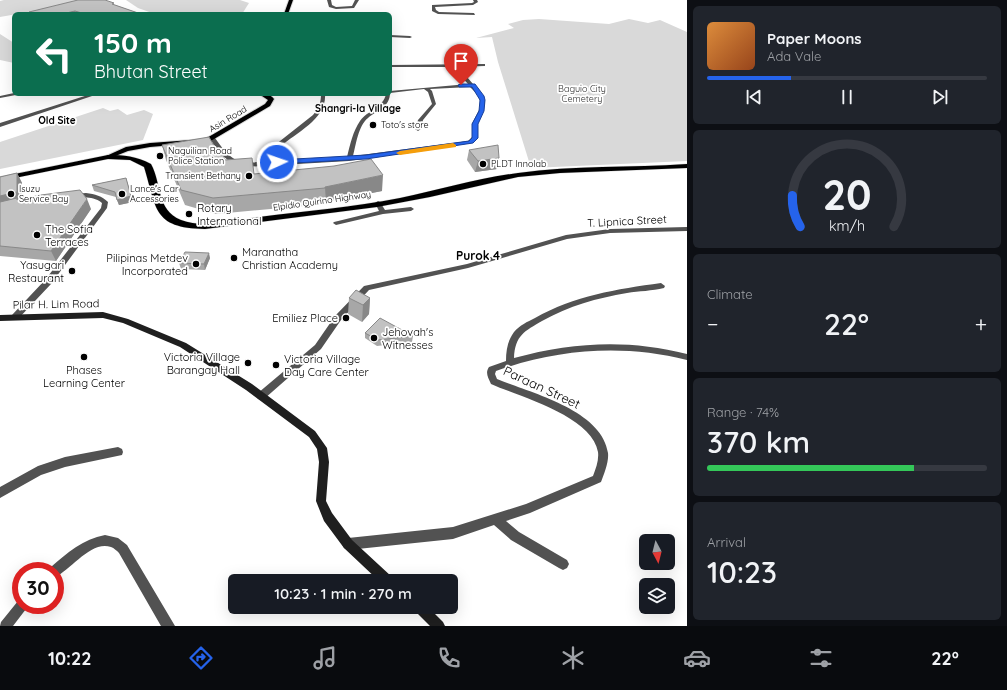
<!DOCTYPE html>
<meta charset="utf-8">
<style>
:root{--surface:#171b24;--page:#20242c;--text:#f1f3f6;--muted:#9ea1a6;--line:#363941;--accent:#2563eb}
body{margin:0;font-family:Quicksand,sans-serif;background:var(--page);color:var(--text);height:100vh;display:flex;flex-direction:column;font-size:15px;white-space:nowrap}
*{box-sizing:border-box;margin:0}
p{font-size:13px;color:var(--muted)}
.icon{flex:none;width:22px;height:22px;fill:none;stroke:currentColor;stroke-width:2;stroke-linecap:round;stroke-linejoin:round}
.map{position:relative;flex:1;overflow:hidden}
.panel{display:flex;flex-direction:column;gap:6px;padding:6px;background:#0d0f14;width:320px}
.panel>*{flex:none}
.banner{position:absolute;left:12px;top:12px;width:380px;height:84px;border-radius:6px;box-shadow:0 4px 16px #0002;background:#0b6e4f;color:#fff;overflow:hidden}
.needle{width:26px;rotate:173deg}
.buttons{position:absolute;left:639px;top:534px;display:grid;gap:8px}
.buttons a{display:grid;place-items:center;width:36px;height:36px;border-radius:6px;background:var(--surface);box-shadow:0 4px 16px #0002;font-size:20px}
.speed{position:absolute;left:12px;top:562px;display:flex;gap:8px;font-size:20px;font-weight:700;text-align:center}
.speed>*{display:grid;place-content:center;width:52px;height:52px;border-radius:50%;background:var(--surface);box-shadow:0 4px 16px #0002;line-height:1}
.speed .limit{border:6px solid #d22;background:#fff;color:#111}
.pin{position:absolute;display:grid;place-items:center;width:34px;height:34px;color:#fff;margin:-41px -17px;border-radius:50% 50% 50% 0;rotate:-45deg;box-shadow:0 0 4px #0007}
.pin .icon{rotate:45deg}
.me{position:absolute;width:44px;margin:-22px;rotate:87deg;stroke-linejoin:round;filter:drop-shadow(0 0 3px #0008)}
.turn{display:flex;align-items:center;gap:14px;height:84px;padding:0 16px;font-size:18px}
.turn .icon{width:52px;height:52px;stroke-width:2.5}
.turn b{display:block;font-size:28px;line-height:34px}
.big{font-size:30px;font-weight:600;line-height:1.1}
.panel .widget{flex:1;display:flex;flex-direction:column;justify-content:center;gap:6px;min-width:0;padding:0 14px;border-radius:6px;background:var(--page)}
.panel .dial{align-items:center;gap:0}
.dial svg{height:104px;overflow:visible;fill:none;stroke:var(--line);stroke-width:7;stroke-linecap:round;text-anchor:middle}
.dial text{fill:var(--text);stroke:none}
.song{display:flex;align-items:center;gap:12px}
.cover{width:48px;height:48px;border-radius:6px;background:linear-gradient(135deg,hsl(30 70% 55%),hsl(20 70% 35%))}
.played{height:4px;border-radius:2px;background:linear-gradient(90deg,var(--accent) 30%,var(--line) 30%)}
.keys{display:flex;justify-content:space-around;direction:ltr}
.heat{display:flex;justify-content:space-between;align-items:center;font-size:22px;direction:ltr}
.charge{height:6px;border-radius:3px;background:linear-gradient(90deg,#34c759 74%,var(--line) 0)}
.trip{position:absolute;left:228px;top:574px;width:230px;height:40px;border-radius:6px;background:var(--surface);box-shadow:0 4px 16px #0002;font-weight:600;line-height:40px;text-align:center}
.tabs{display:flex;height:64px;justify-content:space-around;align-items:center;background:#090b0e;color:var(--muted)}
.tabs .icon{width:28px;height:28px}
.tabs .selected{color:var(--accent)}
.tabs b{font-size:18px;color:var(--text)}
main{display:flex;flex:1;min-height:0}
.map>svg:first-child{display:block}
.green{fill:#d9d9d9}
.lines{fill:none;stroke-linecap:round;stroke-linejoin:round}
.primary-casing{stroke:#dbdbdb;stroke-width:2}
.trunk-casing{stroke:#dbdbdb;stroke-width:1}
.minor{fill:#525252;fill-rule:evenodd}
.secondary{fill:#1f1f1f;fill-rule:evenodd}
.primary{fill:#000;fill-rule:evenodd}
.trunk{fill:#000;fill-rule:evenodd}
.wall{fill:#a7a7a7}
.shaded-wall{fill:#888}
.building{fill:#c2c2c2;stroke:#888}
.route{fill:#2563eb;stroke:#184099}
.slow{fill:#f59e0b}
.poi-dot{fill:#000;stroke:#fff;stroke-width:1.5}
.labels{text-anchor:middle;stroke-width:3.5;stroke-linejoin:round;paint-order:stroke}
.far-park-label{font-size:9px;fill:#303030;stroke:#fff}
.far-street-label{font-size:9px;fill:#000;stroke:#fff}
.far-poi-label{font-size:9px;fill:#000;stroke:#fff;text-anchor:start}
.far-neighbourhood-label{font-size:10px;font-weight:bold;fill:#000;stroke:#fff}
.poi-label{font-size:11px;fill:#000;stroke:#fff;text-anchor:start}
.street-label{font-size:11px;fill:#000;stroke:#fff}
.neighbourhood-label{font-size:12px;font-weight:bold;fill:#000;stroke:#fff}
.near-street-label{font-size:13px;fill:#000;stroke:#fff}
</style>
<main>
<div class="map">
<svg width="687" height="626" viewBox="0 0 687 626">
<rect width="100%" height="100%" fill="#fff"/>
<!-- green -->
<g class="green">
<path d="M4,0h92l-96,17v-16z"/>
<path d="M126,0h114l9,3 -7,11h-87l-17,-6z"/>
<path d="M539,19l70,5 20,-5 19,4 12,-3 27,12v129l-156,7 -33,-106 -6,-25 -16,1 38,-10 -6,-4 15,-4z"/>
<path d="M0,34l14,9v20l-14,-3z"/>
<path d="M103,108l7,3 8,-2 9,6 17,-5 9,4 -10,26 -143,29v-27z"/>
</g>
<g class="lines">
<defs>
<g id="primary">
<path d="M289,0h4l-5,14h-4z"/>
<path d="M259,94c6,0 11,0 15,5l-4,7 -61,36 -59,5 -22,4 -20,8 -4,-2 22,-10 24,-4 55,-4 60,-35 3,-4z"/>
</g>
<path id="trunk" d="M108,155c16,0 28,1 43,9 11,20 5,46 30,56 23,9 54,0 78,-3 47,-6 94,-10 141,-19 39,-8 78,-20 118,-25 56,-8 113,-5 169,-9v4l-127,5 -42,4 -88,20 -53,10 -172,22c-53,-1 -48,-21 -61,-62l-14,-7 -22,-1 -108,22v-4z"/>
</defs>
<!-- primary casing -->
<use href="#primary" class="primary-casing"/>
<!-- trunk casing -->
<use href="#trunk" class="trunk-casing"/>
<!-- minor -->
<g class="minor">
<path d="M327,0h4l1,5 4,2 16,-1 3,-6h4l-5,8 -18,1 -7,-2z"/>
<path d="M473,0h4l1,2 -5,3 -38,2 1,3 3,2 35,1 1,2 -37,-1 -6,-3v-6l40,-2 2,-1z"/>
<path d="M390,35l20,1 2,1 -2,1 -20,-1z"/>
<path d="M483,64h2v2l-31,1 7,3 12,14h2v2c15,17 10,17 3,36 -1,5 0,11 0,16l-6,5 -123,18 -106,6c-16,-4 -24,-14 -33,-28l5,-1c20,29 26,25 59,23l1,-16 38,-30c6,-7 8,-12 8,-21h4c2,25 -28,38 -45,53v14l67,-4c3,-12 6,-26 13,-36 8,-11 23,-13 26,-27l4,-1c0,14 -13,17 -22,25 -10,8 -12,27 -15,38l115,-15 4,-4v-13l9,-18 -2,-10 -9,-9 -40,2 2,2 4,13 -13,16 -2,9 -3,2 -3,-2 3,-9 14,-16 -4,-12 -4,-3 -34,4v-2l78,-7 -11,-12 -10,-5h-57v-2z"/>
<path d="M14,93v1h2v1l-16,3v-2z"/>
<path d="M91,94h7l-98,33v-4z"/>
<path d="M86,193c9,1 16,3 22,9l-1,6 -56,76 -33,35h-6l-1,-2 1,-2 33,-35 56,-72 1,-5c-13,-10 -25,-2 -32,-7l3,-2z"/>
<path d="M378,201l2,1 5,8 26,-3 3,2 -3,2 -28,3 -47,11 -3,-2 1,-1 45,-11 -4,-8z"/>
<path d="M687,227v4l-77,2 -43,6 -99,29 -99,22 -28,30 -20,29 -57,50 -3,1 -3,-1 -2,-3 2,-3 57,-48 20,-29 29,-30 103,-22 99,-29 44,-6z"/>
<path d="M661,283l4,3 -1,2c-12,3 -25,3 -37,5 -30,5 -58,13 -85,28 -17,10 -27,14 -28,37 59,-16 114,-19 173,-4v6c-64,-16 -129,-11 -191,11l-1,3 2,5c34,14 105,31 111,74 1,9 -4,21 -7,29l-71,31 -24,8 13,11 48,28 2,4 -2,4 -4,2 -4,-2 -48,-28 -17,-15 -41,14 -105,11 -4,-2 -2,-4 2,-4 4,-2 105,-11 73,-23 67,-28c3,-8 6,-16 5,-24 -6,-36 -78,-55 -107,-68 -3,-7 -6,-11 -2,-17l17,-6c0,-11 2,-21 8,-29 6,-7 13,-10 21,-14 39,-22 82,-29 126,-35z"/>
<path d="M118,447l4,2 1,3 -1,3 -57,12 -24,8 -41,23v-11l38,-21 27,-9z"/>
<path d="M105,535l13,3 9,7 48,81h-14l-42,-73c-2,-2 -5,-5 -8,-6 -20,-7 -40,23 -56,30v-6h-6l2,-4c16,-14 32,-28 54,-32z"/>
<path d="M21,599v6h7l-2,4 -13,17h-13l1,-4 17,-21z"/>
</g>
<!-- secondary -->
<g class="secondary">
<path d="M103,312l25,7 58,24 66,41 63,47 12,17 2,14 -3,39 6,12 20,27 40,37 2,4h-15l-35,-33 -20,-27 -8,-20 3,-39 -2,-13 -8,-12 -63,-47 -66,-43 -57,-24 -20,-5 -103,3v-6z"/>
<path d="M413,607h15l15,15 2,4h-15l-15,-15z"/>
</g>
<!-- primary -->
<use href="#primary" class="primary"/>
<!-- trunk -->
<use href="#trunk" class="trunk"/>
</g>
<!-- wall -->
<g class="wall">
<path d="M115,5l26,9h-111l-1,-2z"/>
<path d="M162,145l55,6 8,9 29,14 128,17 -56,11v2l-110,10 -31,-9 -19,-45z"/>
<path d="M469,150l28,19 -22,3 -8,-12z"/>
<path d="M17,173l5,10v16l69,10 -35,52 -56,-5v-79z"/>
<path d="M126,178l7,24 -14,3 -3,-8 -22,-6 -2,-6z"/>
<path d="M210,258l-5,12 -24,-1 -2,-6z"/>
<path d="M349,298h21l-1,16 -7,8 -14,-8z"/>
<path d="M365,333l48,3 -1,6 -35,4 -12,-8z"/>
</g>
<!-- shaded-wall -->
<g class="shaded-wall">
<path d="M75,11l1,3h-14z"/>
<path d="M499,158l-2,11 -22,3 3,-11z"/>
<path d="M17,173l5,10v18l-22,5v-10z"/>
<path d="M383,175l-1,16 -56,11 -1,-15z"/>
<path d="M126,178l7,24 -14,3 -2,-5z"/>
<path d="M87,199l4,10 -35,52 -5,-10z"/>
<path d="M209,253l1,5 -5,12 -1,-6z"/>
<path d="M370,298l-1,16 -7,8 1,-17z"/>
</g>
<!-- building -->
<g class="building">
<path d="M78,0h27l9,3 -2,1 29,10h-56l-10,-3 -13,3h-28l-5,-2z"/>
<path d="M209,137l8,14 4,-1 4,10 27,-2 2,16 80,-8 37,-7 12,16 -58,12v1l-112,10 -32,-8 -19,-45z"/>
<path d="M498,145l1,13 -21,3 -9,-11z"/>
<path d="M17,173v19l-17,4v-19z"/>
<path d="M126,178l5,18 -14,4 -2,-8 -23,-7z"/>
<path d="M80,190l7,9 -36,52 -51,-5v-44l17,-4v2l24,-5z"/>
<path d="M185,252l24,1 -5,11 -25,-1z"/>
<path d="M356,290l14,8 -7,7 -14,-7z"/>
<path d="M380,318l33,18 -35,4 -13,-7z"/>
</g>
<!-- route -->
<path class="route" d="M461,84h14l9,12 1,4 -1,11 -6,13v14l-5,5 -107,16 -89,5 -3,-2 3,-2 89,-5 103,-14 3,-3v-14l7,-13 1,-11 -8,-13h-13l-1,-2z"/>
<!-- slow -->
<path class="slow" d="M453,143l3,2v2l-56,8 -4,-2 4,-2z"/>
<!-- markers -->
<g class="poi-dot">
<circle cx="373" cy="125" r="4"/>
<circle cx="160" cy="156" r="4"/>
<circle cx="483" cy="164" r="4"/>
<circle cx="249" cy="176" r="4"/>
<circle cx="11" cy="194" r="4"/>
<circle cx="122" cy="194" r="4"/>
<circle cx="189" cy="214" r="4"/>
<circle cx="37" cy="235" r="4"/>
<circle cx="234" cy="258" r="4"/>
<circle cx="196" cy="264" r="4"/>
<circle cx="72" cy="271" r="4"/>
<circle cx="346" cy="318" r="4"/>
<circle cx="374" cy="338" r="4"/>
<circle cx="84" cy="357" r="4"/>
<circle cx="248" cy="363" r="4"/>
<circle cx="276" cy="365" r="4"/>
</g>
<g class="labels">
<!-- far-park labels -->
<g class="far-park-label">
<text x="582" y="92">Baguio City<tspan x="582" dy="10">Cemetery</tspan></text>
</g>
<!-- far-street labels -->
<g class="far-street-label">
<text transform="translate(228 119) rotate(-31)" y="3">Asin Road</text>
<text transform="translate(322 201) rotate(-8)" y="3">Elpidio Quirino Highway</text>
</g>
<!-- far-poi labels -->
<g class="far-poi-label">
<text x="381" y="128">Toto's store</text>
<text x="168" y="154">Naguilian Road<tspan x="168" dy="10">Police Station</tspan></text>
<text x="491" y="167">PLDT Innolab</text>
<text x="241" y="179" text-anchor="end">Transient Bethany</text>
<text x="19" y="192">Isuzu<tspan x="19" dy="10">Service Bay</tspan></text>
<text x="130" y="192">Lance's Car<tspan x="130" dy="10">Accessories</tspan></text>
</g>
<!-- far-neighbourhood labels -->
<g class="far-neighbourhood-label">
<text x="358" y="112">Shangri-la Village</text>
<text x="57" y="124">Old Site</text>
</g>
<!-- poi labels -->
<g class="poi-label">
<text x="197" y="212">Rotary<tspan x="197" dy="13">International</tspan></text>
<text x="45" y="233">The Sofia<tspan x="45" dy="13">Terraces</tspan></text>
<text x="242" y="256">Maranatha<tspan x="242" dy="13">Christian Academy</tspan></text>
<text x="188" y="262" text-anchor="end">Pilipinas Metdev<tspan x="188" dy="13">Incorporated</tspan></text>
<text x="64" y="269" text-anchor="end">Yasugari<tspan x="64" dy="13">Restaurant</tspan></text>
<text x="338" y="322" text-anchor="end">Emiliez Place</text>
<text x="382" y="336">Jehovah's<tspan x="382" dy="13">Witnesses</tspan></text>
<text x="240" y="361" text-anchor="end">Victoria Village<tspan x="240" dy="13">Barangay Hall</tspan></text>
<text x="284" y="363">Victoria Village<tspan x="284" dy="13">Day Care Center</tspan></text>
<text x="84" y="374" text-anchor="middle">Phases<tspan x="84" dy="13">Learning Center</tspan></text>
</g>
<!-- street labels -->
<g class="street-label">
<text transform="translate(627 221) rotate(-3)" y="4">T. Lipnica Street</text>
<text transform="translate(56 304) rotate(-1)" y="4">Pilar H. Lim Road</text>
</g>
<!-- neighbourhood labels -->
<g class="neighbourhood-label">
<text x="478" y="260">Purok 4</text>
</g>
<!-- near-street labels -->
<g class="near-street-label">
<text transform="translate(542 387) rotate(25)" y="5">Paraan Street</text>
</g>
</g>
</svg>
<div class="buttons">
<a><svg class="needle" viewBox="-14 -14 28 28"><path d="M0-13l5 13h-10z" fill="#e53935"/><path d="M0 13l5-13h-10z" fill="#9ea1a6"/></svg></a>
<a><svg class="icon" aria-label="layers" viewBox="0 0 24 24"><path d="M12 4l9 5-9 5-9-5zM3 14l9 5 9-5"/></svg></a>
</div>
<div class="speed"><div class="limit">30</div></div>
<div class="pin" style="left:461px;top:85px;background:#d93025"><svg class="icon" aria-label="arrive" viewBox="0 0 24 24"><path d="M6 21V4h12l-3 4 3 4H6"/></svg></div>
<svg class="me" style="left:277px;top:162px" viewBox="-20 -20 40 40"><circle r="17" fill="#2563eb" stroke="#fff" stroke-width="3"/><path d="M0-11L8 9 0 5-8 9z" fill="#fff"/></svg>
<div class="trip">10:23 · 1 min · 270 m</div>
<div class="banner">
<div class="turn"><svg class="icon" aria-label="left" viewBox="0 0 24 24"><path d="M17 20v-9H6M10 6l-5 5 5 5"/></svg><div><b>150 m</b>Bhutan Street</div></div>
</div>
</div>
<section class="panel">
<div class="widget">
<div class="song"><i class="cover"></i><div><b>Paper Moons</b><p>Ada Vale</p></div></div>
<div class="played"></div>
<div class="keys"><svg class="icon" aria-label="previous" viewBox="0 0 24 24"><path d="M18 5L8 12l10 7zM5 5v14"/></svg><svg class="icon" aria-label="pause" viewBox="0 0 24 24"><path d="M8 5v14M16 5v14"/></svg><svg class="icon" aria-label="next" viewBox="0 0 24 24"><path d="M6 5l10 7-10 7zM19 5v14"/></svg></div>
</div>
<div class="widget dial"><svg viewBox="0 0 100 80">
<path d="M14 69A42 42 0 1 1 86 69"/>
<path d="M14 69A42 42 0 0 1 8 45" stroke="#2563eb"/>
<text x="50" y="56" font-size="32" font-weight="700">20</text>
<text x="50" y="72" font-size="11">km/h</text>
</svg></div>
<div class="widget"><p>Climate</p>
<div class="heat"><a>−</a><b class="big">22°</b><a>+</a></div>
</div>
<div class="widget"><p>Range · 74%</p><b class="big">370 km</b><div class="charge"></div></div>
<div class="widget"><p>Arrival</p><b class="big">10:23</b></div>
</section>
</main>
<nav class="tabs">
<b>10:22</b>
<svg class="icon selected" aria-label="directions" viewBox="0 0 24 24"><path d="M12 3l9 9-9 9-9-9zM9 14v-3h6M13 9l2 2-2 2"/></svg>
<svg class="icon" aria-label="music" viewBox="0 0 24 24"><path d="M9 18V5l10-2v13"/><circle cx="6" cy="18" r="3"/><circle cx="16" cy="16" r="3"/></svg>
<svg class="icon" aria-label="phone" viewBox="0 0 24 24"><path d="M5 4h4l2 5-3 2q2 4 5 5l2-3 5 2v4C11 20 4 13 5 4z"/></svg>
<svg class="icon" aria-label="climate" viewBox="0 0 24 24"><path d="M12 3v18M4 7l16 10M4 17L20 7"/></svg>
<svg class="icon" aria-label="car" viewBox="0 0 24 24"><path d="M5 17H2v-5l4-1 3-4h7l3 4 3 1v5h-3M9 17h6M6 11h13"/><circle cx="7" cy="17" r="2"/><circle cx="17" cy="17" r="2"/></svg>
<svg class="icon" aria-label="filters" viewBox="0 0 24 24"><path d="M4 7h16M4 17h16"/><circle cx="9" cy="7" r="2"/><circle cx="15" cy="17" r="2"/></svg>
<b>22°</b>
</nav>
